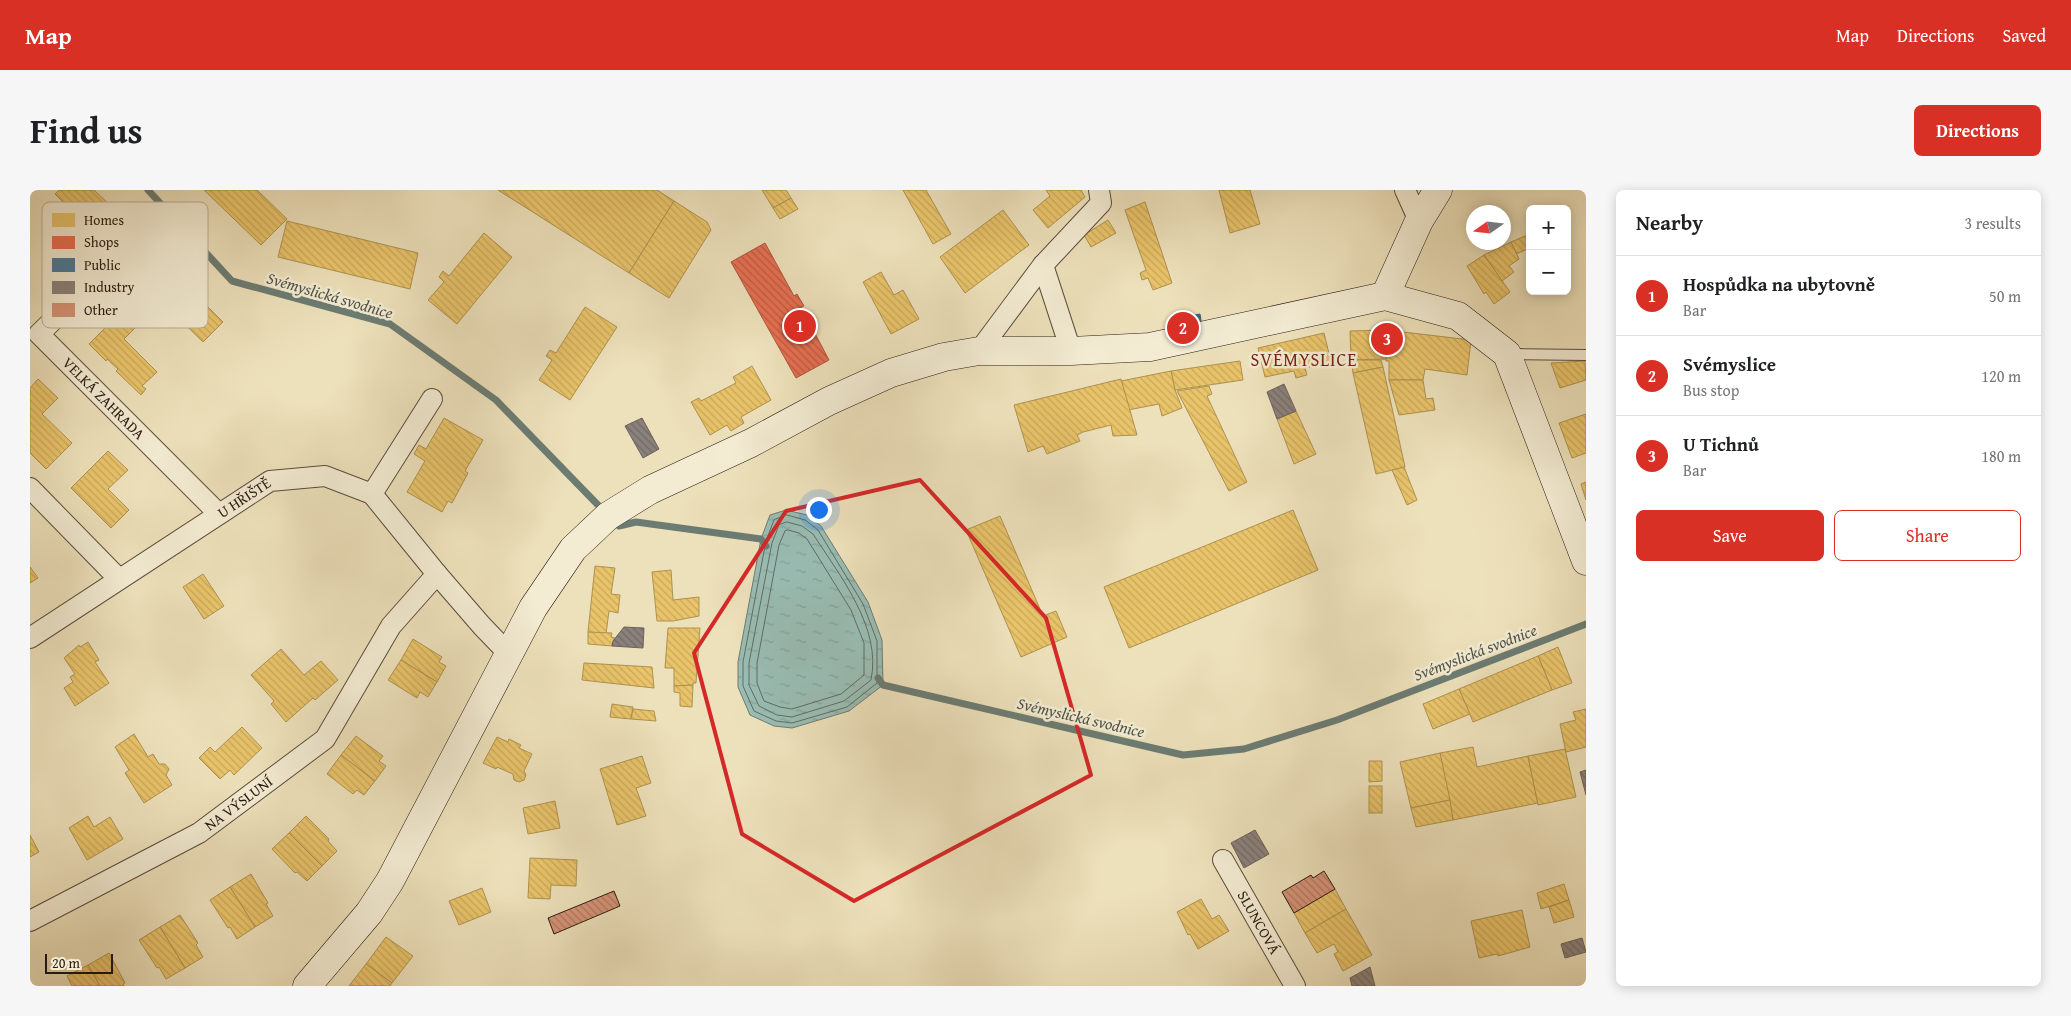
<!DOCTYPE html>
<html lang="en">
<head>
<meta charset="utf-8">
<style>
	:root { --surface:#fff; --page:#f6f6f6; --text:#202124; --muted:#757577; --line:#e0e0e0; --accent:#d93025 }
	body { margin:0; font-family:"Gentium Book Plus",serif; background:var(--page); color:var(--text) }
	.controls { position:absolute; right:15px; top:15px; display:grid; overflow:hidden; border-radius:8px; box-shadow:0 2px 12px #0003 }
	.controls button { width:45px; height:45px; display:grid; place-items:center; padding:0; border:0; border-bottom:1px solid var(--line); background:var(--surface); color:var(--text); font:25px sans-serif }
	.compass { position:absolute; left:1436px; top:15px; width:45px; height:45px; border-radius:50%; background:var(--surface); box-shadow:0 2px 12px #0003; rotate:256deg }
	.scale { position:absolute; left:15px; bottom:12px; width:68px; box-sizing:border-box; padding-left:5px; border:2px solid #291b11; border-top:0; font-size:14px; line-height:18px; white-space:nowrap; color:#291b11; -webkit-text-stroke:4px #f3ecd3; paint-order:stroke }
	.you { position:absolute; left:788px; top:319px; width:18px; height:18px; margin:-12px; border:4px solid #fff; border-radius:50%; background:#1a73e8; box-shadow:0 0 0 8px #1a73e833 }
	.badge { display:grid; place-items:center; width:32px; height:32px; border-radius:50%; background:var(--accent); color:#fff; font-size:16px; font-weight:700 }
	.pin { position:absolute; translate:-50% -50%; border:2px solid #fff; box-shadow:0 1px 5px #0006 }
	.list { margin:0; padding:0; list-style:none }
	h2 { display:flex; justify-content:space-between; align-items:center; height:65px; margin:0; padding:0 20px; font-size:21px }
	h2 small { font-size:16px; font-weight:400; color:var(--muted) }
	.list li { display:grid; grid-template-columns:32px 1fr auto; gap:15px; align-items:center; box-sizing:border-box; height:80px; padding:0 20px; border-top:1px solid var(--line) }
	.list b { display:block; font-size:19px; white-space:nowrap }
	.list p { margin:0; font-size:16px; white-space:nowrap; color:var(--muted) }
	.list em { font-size:16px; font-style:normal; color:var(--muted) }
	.actions { display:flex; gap:10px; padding:15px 20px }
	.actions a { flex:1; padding:11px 0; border:1px solid var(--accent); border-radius:8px; text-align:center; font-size:18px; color:var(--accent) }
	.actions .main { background:var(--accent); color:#fff }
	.map { position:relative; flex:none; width:1556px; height:796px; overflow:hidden; border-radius:8px }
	header { display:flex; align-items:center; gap:30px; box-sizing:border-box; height:70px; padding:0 25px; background:var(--accent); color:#fff }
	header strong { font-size:24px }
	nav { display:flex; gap:28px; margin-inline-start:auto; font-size:18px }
	.intro { display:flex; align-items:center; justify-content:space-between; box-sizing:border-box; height:120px; padding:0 30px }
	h1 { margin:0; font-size:35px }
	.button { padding:12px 22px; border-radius:8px; background:var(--accent); color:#fff; font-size:18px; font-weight:700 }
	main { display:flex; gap:30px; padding:0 30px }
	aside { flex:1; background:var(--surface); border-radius:8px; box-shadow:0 2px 12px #0003 }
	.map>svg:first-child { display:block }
	.water { fill:url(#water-ripples); stroke:#6c7c73 }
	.homes { fill:url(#homes-back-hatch); stroke:#af914f }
	.shops { fill:url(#shops-back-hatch); stroke:#ae563e }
	.public { fill:url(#public-back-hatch); stroke:#3d5e73 }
	.industry { fill:url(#industry-back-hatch); stroke:#6d625c }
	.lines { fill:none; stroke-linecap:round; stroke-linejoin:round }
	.shore { stroke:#616c62; stroke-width:1 }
	.stream { stroke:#6c7c73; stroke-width:7 }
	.building { fill:url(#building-back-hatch); stroke:#291b11 }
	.lane-casing { stroke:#5a4c3c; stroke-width:12 }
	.street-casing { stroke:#5a4c3c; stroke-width:22 }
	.secondary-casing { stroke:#291b11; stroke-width:29 }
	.lane { stroke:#f3ecd3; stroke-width:10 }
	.street { stroke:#f3ecd3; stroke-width:20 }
	.secondary { stroke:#f3ecd3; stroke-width:28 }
	.marked { fill:none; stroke:#d62828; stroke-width:4; stroke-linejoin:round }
	.labels { text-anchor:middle; stroke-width:5; stroke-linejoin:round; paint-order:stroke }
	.street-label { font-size:15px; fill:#291b11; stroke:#f3ecd3 }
	.water-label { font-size:16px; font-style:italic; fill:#50544a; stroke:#f3ecd3 }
	.quarter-label { font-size:18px; letter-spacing:1px; fill:#7a1f14; stroke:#f3ecd3 }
	.key { fill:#f3ecd3; stroke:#b6ad99; stroke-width:1 }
	.key-label { font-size:14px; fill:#291b11 }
</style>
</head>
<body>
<header>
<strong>Map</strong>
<nav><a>Map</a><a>Directions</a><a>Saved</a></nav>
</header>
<div class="intro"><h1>Find us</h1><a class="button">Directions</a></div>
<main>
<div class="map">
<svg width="1556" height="796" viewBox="0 0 1556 796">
	<defs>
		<pattern id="water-ripples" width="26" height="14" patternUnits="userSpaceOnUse" patternTransform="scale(1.25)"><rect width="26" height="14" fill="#99bdb4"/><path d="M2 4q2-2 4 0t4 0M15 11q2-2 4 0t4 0" fill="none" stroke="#84a29a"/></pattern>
		<pattern id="homes-back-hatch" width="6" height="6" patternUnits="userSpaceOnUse" patternTransform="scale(1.25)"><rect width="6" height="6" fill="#e9c46a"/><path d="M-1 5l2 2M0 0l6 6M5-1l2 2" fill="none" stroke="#c8a85b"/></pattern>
		<pattern id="shops-back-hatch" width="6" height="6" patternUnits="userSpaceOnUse" patternTransform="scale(1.25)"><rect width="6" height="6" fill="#e76f51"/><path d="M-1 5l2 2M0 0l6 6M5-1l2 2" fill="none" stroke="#bb5a42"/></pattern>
		<pattern id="public-back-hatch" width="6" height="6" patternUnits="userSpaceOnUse" patternTransform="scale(1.25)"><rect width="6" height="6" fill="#457b9d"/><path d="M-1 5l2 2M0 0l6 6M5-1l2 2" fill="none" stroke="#3a647f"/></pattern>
		<pattern id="industry-back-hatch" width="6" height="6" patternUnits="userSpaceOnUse" patternTransform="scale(1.25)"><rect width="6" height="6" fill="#8a817c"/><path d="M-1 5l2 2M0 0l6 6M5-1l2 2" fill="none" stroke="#716964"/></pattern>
		<pattern id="building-back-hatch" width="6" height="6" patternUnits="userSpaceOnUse" patternTransform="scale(1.25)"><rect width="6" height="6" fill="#d79377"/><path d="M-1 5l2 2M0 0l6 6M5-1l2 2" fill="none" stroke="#ae7760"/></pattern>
	</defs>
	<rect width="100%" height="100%" fill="#ede1bb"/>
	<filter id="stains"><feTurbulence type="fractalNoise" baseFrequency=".004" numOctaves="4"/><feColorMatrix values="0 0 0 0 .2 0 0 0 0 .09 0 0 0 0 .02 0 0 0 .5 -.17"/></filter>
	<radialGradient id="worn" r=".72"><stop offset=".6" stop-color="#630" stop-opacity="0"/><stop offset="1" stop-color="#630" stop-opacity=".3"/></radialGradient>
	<path class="water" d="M 756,320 L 777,325 L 791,336 L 838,412 L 852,450 L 853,495 L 819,521 L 762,538 L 744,536 L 720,525 L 708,497 L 708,472 L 731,349 L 740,325 Z"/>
	<g class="homes">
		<path d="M 29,0 L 64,0 L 84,19 L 66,37 L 56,27 L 52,31 L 25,4 Z"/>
		<path d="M 174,0 L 227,0 L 257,29 L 231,55 Z"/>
		<path d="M 468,0 L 627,0 L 644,11 L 599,83 Z"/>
		<path d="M 732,0 L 756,0 L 761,8 L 743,18 Z"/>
		<path d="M 873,0 L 896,0 L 921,44 L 903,54 Z"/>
		<path d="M 1016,0 L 1051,0 L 1055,7 L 1018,38 L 1003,20 L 1020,6 Z"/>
		<path d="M 1189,0 L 1220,0 L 1230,34 L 1200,43 Z"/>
		<path d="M 761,8 L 768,19 L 750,29 L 743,18 Z"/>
		<path d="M 644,11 L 677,32 L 681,40 L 639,108 L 599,83 Z"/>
		<path d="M 1115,12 L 1142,93 L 1123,100 L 1118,88 L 1112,90 L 1110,83 L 1116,80 L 1095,20 Z"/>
		<path d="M 973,20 L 999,55 L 935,103 L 910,67 Z"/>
		<path d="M 1078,30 L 1086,43 L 1061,57 L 1054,45 Z"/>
		<path d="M 257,31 L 388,63 L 380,99 L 248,67 Z"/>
		<path d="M 454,43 L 482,67 L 427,134 L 398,110 L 414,92 L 409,87 L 413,81 L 419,86 Z"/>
		<path d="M 1500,44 L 1500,58 L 1486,64 L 1481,52 Z"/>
		<path d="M 1481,52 L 1489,69 L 1479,76 L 1484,82 L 1472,91 L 1454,65 Z"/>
		<path d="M 1454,65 L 1480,102 L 1464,114 L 1456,102 L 1454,104 L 1437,76 Z"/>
		<path d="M 138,71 L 145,79 L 151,73 L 168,89 L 159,98 L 193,132 L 173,152 L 123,103 L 136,90 L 127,82 Z"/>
		<path d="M 851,82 L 864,105 L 873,100 L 889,129 L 861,144 L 833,92 Z"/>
		<path d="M 100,113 L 115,128 L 94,149 L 127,182 L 112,196 L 116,199 L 111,205 L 86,181 L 88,179 L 77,169 L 76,171 L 59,154 Z"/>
		<path d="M 555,117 L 587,137 L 540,210 L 509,190 L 522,170 L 516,166 L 520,160 L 526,163 Z"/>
		<path d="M 1356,140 L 1441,150 L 1437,185 L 1395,179 L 1393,190 L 1359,190 L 1359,171 L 1356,171 Z"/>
		<path d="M 1356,140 L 1356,169 L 1321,170 L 1320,141 Z"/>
		<path d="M 1294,143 L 1301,172 L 1275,178 L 1277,185 L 1266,188 L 1264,181 L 1235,187 L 1228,158 Z"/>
		<path d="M 1321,170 L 1351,170 L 1353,177 L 1323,183 Z"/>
		<path d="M 1210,171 L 1213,190 L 1145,200 L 1141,181 Z"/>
		<path d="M 1555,171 L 1556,190 L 1530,198 L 1521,173 Z"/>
		<path d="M 722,176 L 741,210 L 711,227 L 714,233 L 701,241 L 697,235 L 680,245 L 661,212 L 669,208 L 671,211 L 706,193 L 703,187 Z"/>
		<path d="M 1353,177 L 1375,277 L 1346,284 L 1323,183 Z"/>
		<path d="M 1141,181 L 1145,200 L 1152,218 L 1132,226 L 1129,214 L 1098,220 L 1091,191 Z"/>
		<path d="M 8,189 L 28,208 L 12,224 L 42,253 L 16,279 L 0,263 L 0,198 Z"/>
		<path d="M 1091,189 L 1107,245 L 1083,246 L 1081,235 L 1053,242 L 1047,245 L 1050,251 L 1017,264 L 1013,256 L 998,262 L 984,215 Z"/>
		<path d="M 1359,190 L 1393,190 L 1396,209 L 1403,208 L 1405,220 L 1369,225 Z"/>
		<path d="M 1179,196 L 1182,204 L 1177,206 L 1217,292 L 1199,301 L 1147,201 Z"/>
		<path d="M 1266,221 L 1286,264 L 1264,274 L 1247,229 Z"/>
		<path d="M 1556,224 L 1556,263 L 1542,268 L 1529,233 Z"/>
		<path d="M 414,228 L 453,250 L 435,281 L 438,283 L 422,313 L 418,311 L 412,322 L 377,302 L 395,271 L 384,264 L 389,255 L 396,259 Z"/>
		<path d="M 78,261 L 98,280 L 78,299 L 99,320 L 81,338 L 41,298 Z"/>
		<path d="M 1374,277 L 1387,310 L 1377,315 L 1362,280 Z"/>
		<path d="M 1556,292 L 1556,310 L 1551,294 Z"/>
		<path d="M 1263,320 L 1288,380 L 1099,458 L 1074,397 Z"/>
		<path d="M 970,326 L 1013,426 L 1026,421 L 1037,447 L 991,467 L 936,340 Z"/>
		<path d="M 565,376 L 585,378 L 581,404 L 590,405 L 588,423 L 579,421 L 576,444 L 558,442 Z"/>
		<path d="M 0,377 L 8,388 L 0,393 Z"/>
		<path d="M 641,380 L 643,410 L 669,407 L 669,426 L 643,431 L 627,431 L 622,382 Z"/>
		<path d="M 173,384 L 194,416 L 174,429 L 153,397 Z"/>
		<path d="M 638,438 L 670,438 L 666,493 L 663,493 L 663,495 L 644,496 L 644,478 L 635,478 Z"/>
		<path d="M 558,442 L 582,443 L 581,447 L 585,448 L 582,456 L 558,454 Z"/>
		<path d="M 383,449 L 412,467 L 409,472 L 416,476 L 407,492 L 371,470 Z"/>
		<path d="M 58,452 L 69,470 L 65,472 L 79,493 L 45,516 L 34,498 L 43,492 L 40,487 L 45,484 L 34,468 L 49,455 L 50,457 Z"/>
		<path d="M 1528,457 L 1542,493 L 1522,500 L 1508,466 Z"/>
		<path d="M 251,459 L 274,485 L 291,471 L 308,490 L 285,510 L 283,508 L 256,532 L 241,514 L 244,511 L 221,485 Z"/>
		<path d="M 1508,466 L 1522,500 L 1443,532 L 1429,499 Z"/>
		<path d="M 371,470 L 407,492 L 398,507 L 390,502 L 387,508 L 358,490 Z"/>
		<path d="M 554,473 L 622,477 L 624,498 L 552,490 Z"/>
		<path d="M 663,495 L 662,517 L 650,516 L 650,503 L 644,502 L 644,496 Z"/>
		<path d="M 1429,499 L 1440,524 L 1403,539 L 1393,514 Z"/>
		<path d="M 582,514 L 603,517 L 601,529 L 580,527 Z"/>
		<path d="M 603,519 L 624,521 L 626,531 L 601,529 Z"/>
		<path d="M 1556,519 L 1556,557 L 1536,562 L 1530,534 L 1546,530 L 1543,522 Z"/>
		<path d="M 212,537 L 232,558 L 204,585 L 200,580 L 190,589 L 169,568 L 180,557 L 185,562 Z"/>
		<path d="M 104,544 L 118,567 L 123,564 L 129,574 L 135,574 L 139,579 L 136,585 L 142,595 L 114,613 L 95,583 L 99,580 L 85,557 Z"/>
		<path d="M 326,546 L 353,566 L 349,571 L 356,576 L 345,591 L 311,565 Z"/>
		<path d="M 467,547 L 478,552 L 479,549 L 491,555 L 489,558 L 502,564 L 494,581 L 496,585 L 494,590 L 489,592 L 484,590 L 483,584 L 467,577 L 466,579 L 453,573 Z"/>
		<path d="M 1443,557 L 1447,577 L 1498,566 L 1508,613 L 1423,630 L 1410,563 Z"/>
		<path d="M 1535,559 L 1546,607 L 1508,615 L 1498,566 Z"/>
		<path d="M 1410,563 L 1420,610 L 1381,618 L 1370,572 Z"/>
		<path d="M 311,565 L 345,591 L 334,605 L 327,600 L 323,604 L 297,584 Z"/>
		<path d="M 612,566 L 621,593 L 606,598 L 616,626 L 587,635 L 570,579 Z"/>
		<path d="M 1339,571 L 1352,571 L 1352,591 L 1339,592 Z"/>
		<rect x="1339" y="596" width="13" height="27"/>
		<path d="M 1420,610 L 1423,630 L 1386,637 L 1381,618 Z"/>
		<path d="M 525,611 L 530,638 L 498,644 L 493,618 Z"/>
		<path d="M 58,626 L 64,637 L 80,627 L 93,649 L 57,670 L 39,638 Z"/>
		<path d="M 276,626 L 299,649 L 298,651 L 307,661 L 292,676 L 259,643 Z"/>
		<path d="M 259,643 L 292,676 L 277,691 L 267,682 L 265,683 L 242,659 Z"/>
		<path d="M 0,645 L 9,662 L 0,667 Z"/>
		<path d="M 500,668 L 547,670 L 546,696 L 521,695 L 520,709 L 498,708 Z"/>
		<path d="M 221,684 L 238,713 L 236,714 L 243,726 L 225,737 L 200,697 Z"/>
		<path d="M 1534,694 L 1539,710 L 1511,719 L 1507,703 Z"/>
		<path d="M 200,697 L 225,737 L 207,749 L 200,737 L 198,738 L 180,710 Z"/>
		<path d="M 452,698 L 461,722 L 429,735 L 419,711 Z"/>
		<path d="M 1305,699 L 1316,719 L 1275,743 L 1264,723 Z"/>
		<path d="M 1171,709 L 1182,729 L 1189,725 L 1199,741 L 1168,759 L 1160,744 L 1158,745 L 1147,722 Z"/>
		<path d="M 1539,710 L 1544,727 L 1524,733 L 1519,717 Z"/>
		<path d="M 1316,719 L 1342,765 L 1313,781 L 1304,764 L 1308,762 L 1304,754 L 1287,763 L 1275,743 Z"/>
		<path d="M 1492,720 L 1500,757 L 1468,766 L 1467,764 L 1449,768 L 1441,731 Z"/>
		<path d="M 150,725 L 168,753 L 166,755 L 173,767 L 155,778 L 130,737 Z"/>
		<path d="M 130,737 L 155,778 L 136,789 L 129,777 L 127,778 L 109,750 Z"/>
		<path d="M 356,747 L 383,766 L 362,793 L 336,774 Z"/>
		<path d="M 79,763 L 95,793 L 93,794 L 94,796 L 70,796 L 58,775 Z"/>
		<path d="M 336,774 L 362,793 L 360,796 L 319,796 Z"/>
		<path d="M 58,775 L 70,796 L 42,796 L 37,786 Z"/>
	</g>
	<path class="shops" d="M 735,53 L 764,106 L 767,104 L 774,116 L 771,117 L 799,170 L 766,188 L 701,72 Z"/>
	<path class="public" d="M 1170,124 L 1171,131 L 1157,134 L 1156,127 Z"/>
	<g class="industry">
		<path d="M 1254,194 L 1266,221 L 1247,229 L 1237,202 Z"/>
		<path d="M 612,228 L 629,259 L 613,268 L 595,236 Z"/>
		<path d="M 594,437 L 614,438 L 613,458 L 582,456 L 583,451 Z"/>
		<path d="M 1556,580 L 1556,605 L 1550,582 Z"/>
		<path d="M 1225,640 L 1239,664 L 1214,678 L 1201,653 Z"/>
		<path d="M 1552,748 L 1556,762 L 1535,768 L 1531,754 Z"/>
		<path d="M 1340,777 L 1345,796 L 1322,796 L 1320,788 Z"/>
	</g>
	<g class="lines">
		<g class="shore">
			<path d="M 757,325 L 775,330 L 788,340 L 833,414 L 847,451 L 847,493 L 817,517 L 762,533 L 746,531 L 724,521 L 713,496 L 713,472 L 736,351 L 744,330 Z"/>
			<path d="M 757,332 L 772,336 L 783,344 C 810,386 852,438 841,490 L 814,511 L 762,527 L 747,525 L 729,516 L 719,495 L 719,473 L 742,353 L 749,335 Z"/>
			<path d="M 758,340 L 769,343 L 777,349 L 821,420 L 834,453 L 834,485 L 811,504 L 762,519 L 750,517 L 734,511 L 727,493 L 727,473 L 749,355 L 755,341 Z"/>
		</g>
		<g class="stream">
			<path d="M 118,0 L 202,91 L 360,134 L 466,210 L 568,315"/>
			<path d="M 589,336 L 606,332 L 731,349 L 736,356"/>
			<path d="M 848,488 L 853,495 L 1153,565 L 1214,559 L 1307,530 L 1556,434"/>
		</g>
	</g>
	<g class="building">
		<path d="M 1294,681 L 1305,699 L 1264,723 L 1252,702 L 1281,685 L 1283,688 Z"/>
		<path d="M 584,701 L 590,716 L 524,744 L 518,728 Z"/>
	</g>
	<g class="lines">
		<defs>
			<path id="lane" d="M 1480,164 L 1556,165"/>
			<g id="street">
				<path d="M 1375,0 L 1389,31"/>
				<path d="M 1013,75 L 1041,161"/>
				<path id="s1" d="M 61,93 L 9,144 L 189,324"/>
				<path d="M 949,161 L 1013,75 L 1071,13 L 1069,0"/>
				<path d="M 0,298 L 89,389"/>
				<path d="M 342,304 L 402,209"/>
				<path id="s2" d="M 0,448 L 240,291 L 295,286 L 342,304 L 407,384 L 452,436 L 478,463"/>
				<path id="s3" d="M 1193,670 L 1265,796"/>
				<path id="s4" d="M 0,731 L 169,643 L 295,549 L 361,436 L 407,384"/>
			</g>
			<g id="secondary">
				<path d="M 1355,106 L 1389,31 L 1408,0"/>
				<path d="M 277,796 L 339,723 L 360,691 L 503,418 L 543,359 L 578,326 L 620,300 L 721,253 L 799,211 L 861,183 L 914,167 L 949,161 L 1041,161 L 1120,157 L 1355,106 L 1428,126 L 1477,164 L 1556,371"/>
			</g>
		</defs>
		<use href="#lane" class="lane-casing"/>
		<use href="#street" class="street-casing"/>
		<use href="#secondary" class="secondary-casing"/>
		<use href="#lane" class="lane"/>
		<use href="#street" class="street"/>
		<use href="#secondary" class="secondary"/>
	</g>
	<path class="marked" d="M 890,290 L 1016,428 L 1061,585 L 824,711 L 712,644 L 664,463 L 756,321 Z"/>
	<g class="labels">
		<g class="street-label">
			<text dy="5" stroke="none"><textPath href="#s1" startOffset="164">VELKÁ ZAHRADA</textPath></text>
			<text dy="5" stroke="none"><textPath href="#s2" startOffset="256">U HŘIŠTĚ</textPath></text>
			<text dy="5" stroke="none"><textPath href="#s4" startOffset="240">NA VÝSLUNÍ</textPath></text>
			<text dy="5" stroke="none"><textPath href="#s3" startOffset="72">SLUNCOVÁ</textPath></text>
		</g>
		<g class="water-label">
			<text transform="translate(300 105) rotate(16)" y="6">Svémyslická svodnice</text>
			<text transform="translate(1445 462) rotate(-21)" y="6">Svémyslická svodnice</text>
			<text transform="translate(1051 527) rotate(13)" y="6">Svémyslická svodnice</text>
		</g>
		<g class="quarter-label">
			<text x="1274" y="176">SVÉMYSLICE</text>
		</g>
	</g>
	<rect x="12" y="12" width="166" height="126" rx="8" class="key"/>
	<rect x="22" y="23" width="23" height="14" fill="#e9c46a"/>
	<rect x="22" y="46" width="23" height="13" fill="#e76f51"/>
	<rect x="22" y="68" width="23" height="14" fill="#457b9d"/>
	<rect x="22" y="91" width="23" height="13" fill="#8a817c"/>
	<rect x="22" y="113" width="23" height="14" fill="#d79377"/>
	<g class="key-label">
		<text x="54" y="35">Homes</text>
		<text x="54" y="57">Shops</text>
		<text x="54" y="80">Public</text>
		<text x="54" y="102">Industry</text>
		<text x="54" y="125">Other</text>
	</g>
	<rect width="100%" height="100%" filter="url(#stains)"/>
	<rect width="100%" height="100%" fill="url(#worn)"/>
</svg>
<div class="controls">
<button>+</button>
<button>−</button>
</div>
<svg class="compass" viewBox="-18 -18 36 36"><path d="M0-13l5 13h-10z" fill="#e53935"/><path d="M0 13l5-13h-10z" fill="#757577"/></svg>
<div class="scale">20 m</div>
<div class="you"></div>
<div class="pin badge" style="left:770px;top:136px">1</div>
<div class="pin badge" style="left:1153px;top:138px">2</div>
<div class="pin badge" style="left:1357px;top:149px">3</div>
</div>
<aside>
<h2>Nearby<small>3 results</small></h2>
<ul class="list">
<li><span class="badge">1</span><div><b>Hospůdka na ubytovně</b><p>Bar</p></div><em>50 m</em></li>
<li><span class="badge">2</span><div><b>Svémyslice</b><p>Bus stop</p></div><em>120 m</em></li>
<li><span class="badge">3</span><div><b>U Tichnů</b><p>Bar</p></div><em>180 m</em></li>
</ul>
<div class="actions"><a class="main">Save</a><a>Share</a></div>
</aside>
</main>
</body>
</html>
